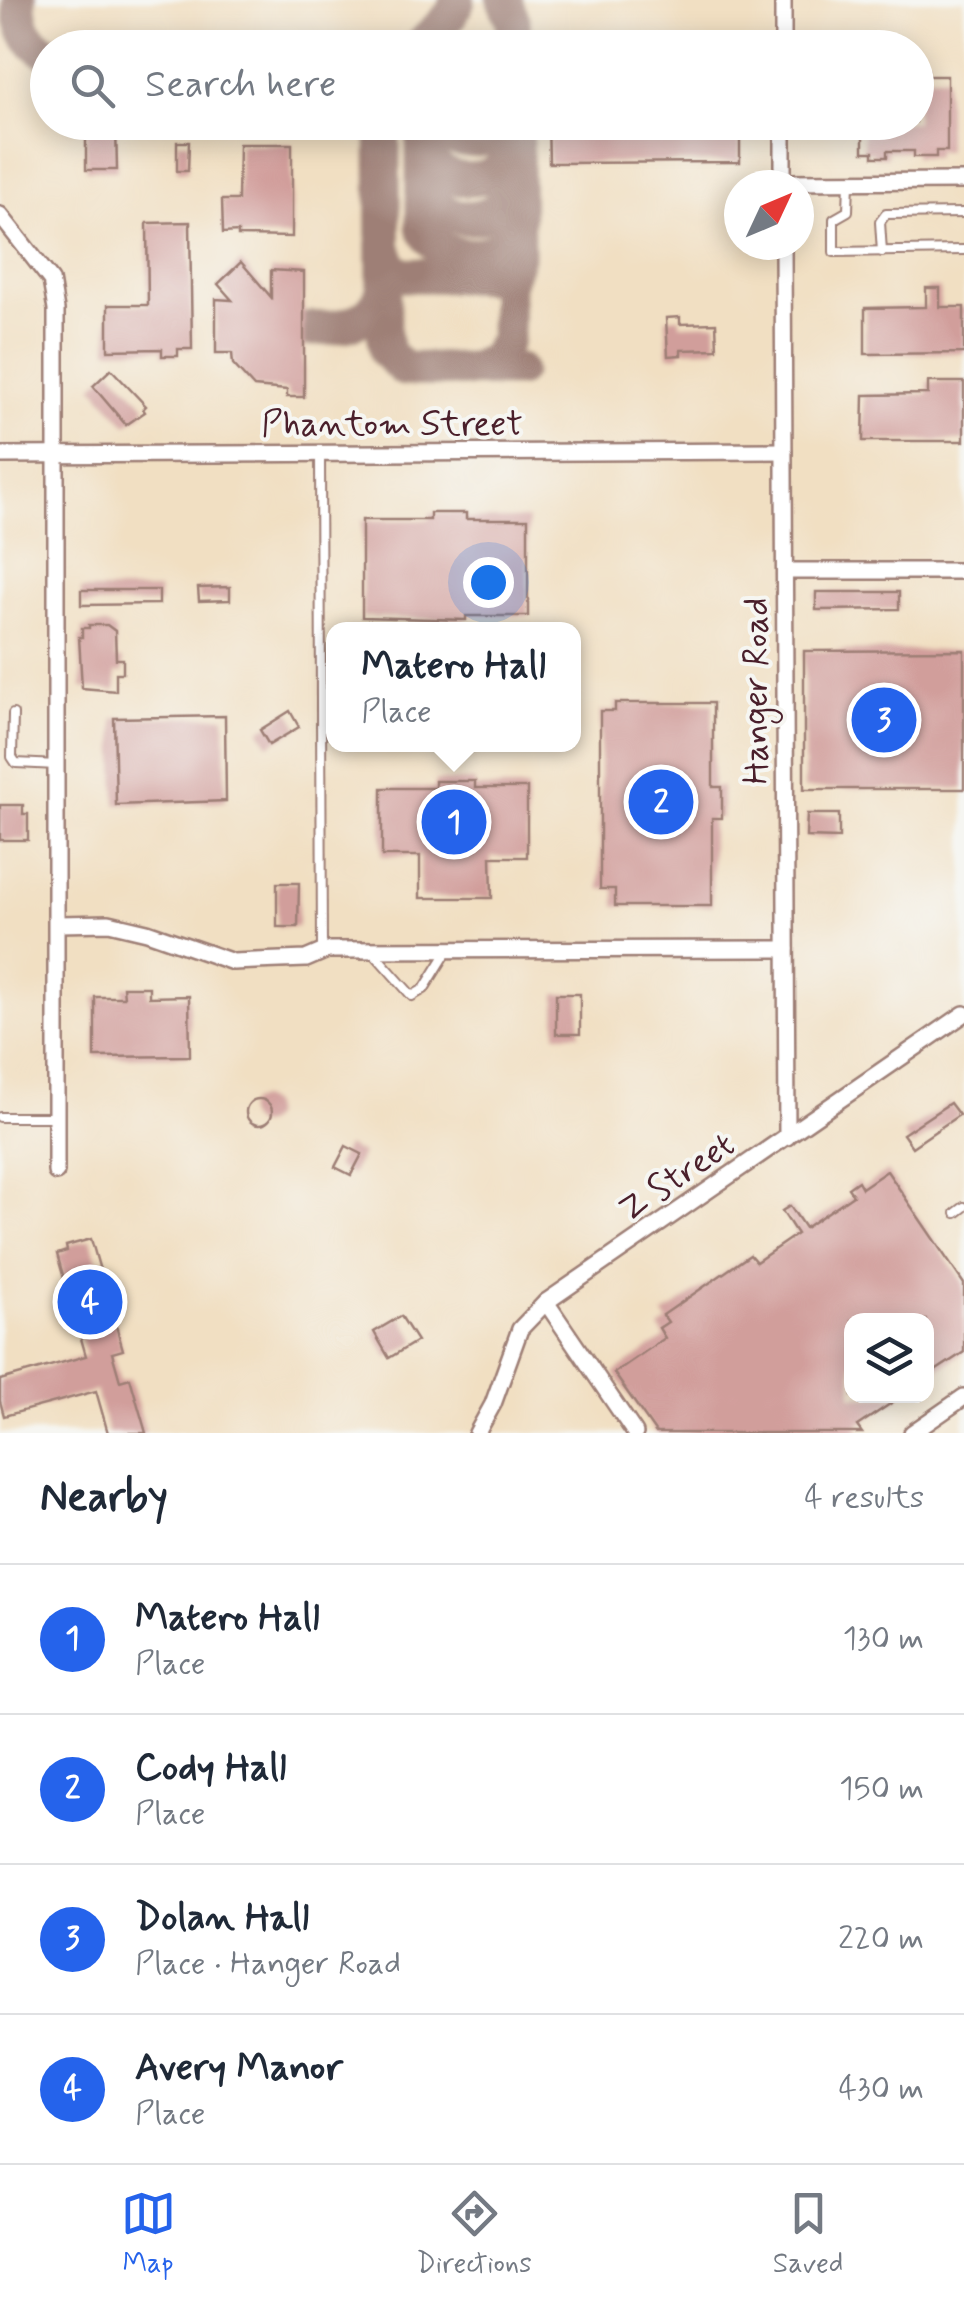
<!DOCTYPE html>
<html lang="en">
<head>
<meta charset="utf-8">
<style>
	:root { --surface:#fff; --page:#f6f6f7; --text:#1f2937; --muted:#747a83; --line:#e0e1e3; --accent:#2563eb }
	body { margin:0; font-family:Mynerve,sans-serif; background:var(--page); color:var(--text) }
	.controls { position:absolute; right:30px; bottom:30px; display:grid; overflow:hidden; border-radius:20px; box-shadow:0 5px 25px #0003 }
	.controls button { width:90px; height:90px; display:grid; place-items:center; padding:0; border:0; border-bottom:2px solid var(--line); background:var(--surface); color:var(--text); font:50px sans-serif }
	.compass { position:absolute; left:724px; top:170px; width:90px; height:90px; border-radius:50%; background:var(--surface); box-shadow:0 5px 25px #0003; rotate:46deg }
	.you { position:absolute; left:488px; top:582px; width:35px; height:35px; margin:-25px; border:8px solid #fff; border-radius:50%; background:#1a73e8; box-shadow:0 0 0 15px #1a73e833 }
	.badge { display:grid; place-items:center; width:65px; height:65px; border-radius:50%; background:var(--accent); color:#fff; font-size:32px; font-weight:700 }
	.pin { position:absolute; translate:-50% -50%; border:5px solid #fff; box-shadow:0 2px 10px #0006 }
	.popup { position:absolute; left:326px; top:622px; width:255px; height:130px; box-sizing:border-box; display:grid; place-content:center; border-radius:20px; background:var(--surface); filter:drop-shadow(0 2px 8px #0005); font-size:32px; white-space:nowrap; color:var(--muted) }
	.popup b { font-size:38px; color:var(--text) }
	.popup::after { content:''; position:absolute; left:50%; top:100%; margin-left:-20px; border:20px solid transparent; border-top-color:var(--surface) }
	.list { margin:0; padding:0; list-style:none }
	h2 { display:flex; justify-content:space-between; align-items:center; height:130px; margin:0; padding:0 40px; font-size:42px }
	h2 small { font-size:32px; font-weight:400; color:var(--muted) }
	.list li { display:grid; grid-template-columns:65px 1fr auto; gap:30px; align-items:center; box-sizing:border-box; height:150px; padding:0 40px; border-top:2px solid var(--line) }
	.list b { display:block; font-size:38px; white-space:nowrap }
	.list p { margin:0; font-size:32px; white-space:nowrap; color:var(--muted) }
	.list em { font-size:32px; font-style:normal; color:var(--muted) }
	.icon { flex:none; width:55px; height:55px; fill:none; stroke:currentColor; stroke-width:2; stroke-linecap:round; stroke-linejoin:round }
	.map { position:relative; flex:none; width:964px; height:1433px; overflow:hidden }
	.search { position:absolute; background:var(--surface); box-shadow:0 5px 25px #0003; left:30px; right:30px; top:30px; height:110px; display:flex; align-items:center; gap:25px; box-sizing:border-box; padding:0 35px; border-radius:55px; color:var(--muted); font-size:38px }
	.sheet { height:730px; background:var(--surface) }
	nav { display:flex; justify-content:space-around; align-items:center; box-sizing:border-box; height:140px; border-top:2px solid var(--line); background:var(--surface); font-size:28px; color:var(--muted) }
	nav a { display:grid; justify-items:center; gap:5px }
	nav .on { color:var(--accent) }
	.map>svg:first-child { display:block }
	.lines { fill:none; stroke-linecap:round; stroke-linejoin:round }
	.taxiway { stroke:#9e7f76; stroke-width:35 }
	.building { fill:#d19e9b }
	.lane-casing { stroke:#9e7f76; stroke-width:12 }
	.street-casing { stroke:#9e7f76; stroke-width:20 }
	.lane { stroke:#fff; stroke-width:8 }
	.street { stroke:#fff; stroke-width:15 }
	.labels { text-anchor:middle; stroke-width:8; stroke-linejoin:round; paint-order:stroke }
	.street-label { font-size:35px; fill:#4a1f2b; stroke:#f6f6f2 }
</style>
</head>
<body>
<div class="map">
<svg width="964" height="1433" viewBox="0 0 964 1433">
	<rect width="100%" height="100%" fill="#f6f6f2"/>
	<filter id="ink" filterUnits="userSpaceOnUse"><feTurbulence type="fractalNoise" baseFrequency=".01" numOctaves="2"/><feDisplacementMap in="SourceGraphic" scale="20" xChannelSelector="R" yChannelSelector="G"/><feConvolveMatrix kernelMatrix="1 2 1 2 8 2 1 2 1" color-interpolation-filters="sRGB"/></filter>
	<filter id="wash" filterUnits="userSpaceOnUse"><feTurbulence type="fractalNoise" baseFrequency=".0048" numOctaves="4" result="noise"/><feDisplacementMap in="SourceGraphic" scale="40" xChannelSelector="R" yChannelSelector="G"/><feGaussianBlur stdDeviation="2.25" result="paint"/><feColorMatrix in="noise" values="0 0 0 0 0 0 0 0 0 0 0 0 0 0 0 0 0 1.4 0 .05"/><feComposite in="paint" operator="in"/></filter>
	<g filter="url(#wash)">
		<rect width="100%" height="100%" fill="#f1dfc2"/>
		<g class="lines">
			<g class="taxiway">
				<path d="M 19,0 C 19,24 25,40 48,52"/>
				<path d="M 504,0 L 513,20 L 515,48"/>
				<path d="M 419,48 L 451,15 L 458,0"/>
				<path d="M 383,122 L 384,333 L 387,353 L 404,369 L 518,370"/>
				<path d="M 423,122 L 423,227 C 438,265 504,264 516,225"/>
				<path d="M 429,122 C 447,146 492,147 510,122"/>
				<path d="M 423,142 C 431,191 499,191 516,148"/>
				<path d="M 423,189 C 445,228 495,228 516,187"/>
				<path d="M 384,248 L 391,267 L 402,275 L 491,276"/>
				<path d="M 304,329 C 338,329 374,326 384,287"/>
				<path d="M 471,370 L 494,360 L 506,340 L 507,285 L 517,256 L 516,122"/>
			</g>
		</g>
		<g id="blocks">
			<g class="building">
				<path d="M 916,70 L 928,70 L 928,76 L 947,76 L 947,151 L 936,151 L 936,157 L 914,157 L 914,151 L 887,151 L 887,157 L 873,157 L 873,152 L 863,152 L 863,122 L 916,122 Z"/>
				<path d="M 548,122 L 740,122 L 740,162 L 549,163 Z"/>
				<path d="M 86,126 L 116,126 L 117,170 L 86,170 Z"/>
				<path d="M 177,142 L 189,142 L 188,171 L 177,171 Z"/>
				<path d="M 239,144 L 292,144 L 292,237 L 238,236 L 238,232 L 223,233 L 222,200 L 238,200 Z"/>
				<path d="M 190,222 L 192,349 L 178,349 L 178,356 L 162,356 L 162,349 L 108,350 L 108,305 L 148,305 L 147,223 Z"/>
				<path d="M 241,262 L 271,297 L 271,270 L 304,272 L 304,397 L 287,397 L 287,390 L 254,387 L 233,364 L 232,353 L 216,353 L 216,299 L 232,300 L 218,284 Z"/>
				<path d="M 926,288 L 940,288 L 940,307 L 964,307 L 964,353 L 865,354 L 865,308 L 926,307 Z"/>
				<path d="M 680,317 L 680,324 L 716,323 L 717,349 L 681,350 L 681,355 L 668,356 L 666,318 Z"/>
				<path d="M 111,369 L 146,406 L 143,409 L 145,412 L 126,425 L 93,386 Z"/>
				<path d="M 928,382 L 964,382 L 964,441 L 863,441 L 864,395 L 928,394 Z"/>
				<path d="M 430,513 L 466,513 L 466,519 L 528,519 L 528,616 L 466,616 L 466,620 L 362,617 L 362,520 L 430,520 Z"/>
				<path d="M 230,587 L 230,600 L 199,601 L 198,588 Z"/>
				<path d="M 81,590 L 159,590 L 159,604 L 81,605 Z"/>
				<path d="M 816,592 L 899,592 L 899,609 L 816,610 Z"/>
				<path d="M 89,625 L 107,625 L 115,631 L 116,659 L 123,659 L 123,673 L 116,673 L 116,691 L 82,688 L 79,637 L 82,637 L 82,628 L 89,628 Z"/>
				<path d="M 964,650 L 964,789 L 804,789 L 804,651 Z"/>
				<path d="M 615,703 L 713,703 L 713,787 L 722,787 L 722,818 L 712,818 L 712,906 L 615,906 L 615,889 L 600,889 L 600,711 L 615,711 Z"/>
				<path d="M 290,711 L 299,727 L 269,745 L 260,730 Z"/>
				<path d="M 225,716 L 226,801 L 116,805 L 114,718 Z"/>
				<path d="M 435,781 L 475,781 L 475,788 L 527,788 L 527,857 L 491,857 L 492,898 L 420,898 L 420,856 L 382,856 L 382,788 L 435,788 Z"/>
				<path d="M 0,805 L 23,805 L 23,814 L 28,814 L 28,840 L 0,840 Z"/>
				<path d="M 807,814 L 839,814 L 839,838 L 806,837 Z"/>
				<path d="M 277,883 L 299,883 L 298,927 L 277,927 Z"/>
				<path d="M 123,987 L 149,987 L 149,997 L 189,996 L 190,1056 L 95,1057 L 95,997 L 124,997 Z"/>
				<rect x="556" y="994" width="24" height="40"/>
				<circle cx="259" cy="1112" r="13"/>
				<path d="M 950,1103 L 959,1115 L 912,1147 L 903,1134 Z"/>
				<path d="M 346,1146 L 362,1154 L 351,1175 L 335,1167 Z"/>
				<path d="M 887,1171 L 964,1284 L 964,1352 L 926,1377 L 926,1320 L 852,1320 L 852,1396 L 902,1396 L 857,1426 L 862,1433 L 656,1433 L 614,1373 L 665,1338 L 659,1328 L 668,1322 L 663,1315 L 750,1255 L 756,1262 L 797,1234 L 782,1211 L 790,1206 L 805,1228 L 853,1195 L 848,1188 L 858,1181 L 862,1188 Z"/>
				<path d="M 91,1239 L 123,1350 L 112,1353 L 120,1381 L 130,1378 L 146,1433 L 108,1433 L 96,1391 L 4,1416 L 0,1401 L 0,1380 L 86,1356 L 57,1254 L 67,1251 L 66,1246 Z"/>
				<path d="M 401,1316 L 417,1341 L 389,1358 L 374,1332 Z"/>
			</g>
		</g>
	</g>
	<g filter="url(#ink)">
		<use href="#blocks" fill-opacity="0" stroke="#9e7f76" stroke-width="2.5"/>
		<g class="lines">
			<defs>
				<g id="lane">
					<path d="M 849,182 L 848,211 L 834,219 L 834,252 L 964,250"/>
					<path d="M 882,252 L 880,222 L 886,214 L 964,213"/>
					<path d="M 320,453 L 322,952"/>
					<path d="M 13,714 L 12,757 L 16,763 L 57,765"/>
					<path d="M 371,950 L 412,996 L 424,989 L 447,952"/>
					<path d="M 0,1117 L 55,1117"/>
					<path d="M 956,1213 L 964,1207"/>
				</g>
				<g id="street">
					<path d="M 783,48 L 783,0"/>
					<path d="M 783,182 L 964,181"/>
					<path d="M 783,185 L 783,122"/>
					<path d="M 0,215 L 51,280 L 56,310 L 56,1172"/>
					<path d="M 783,245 L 787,1137"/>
					<path d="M 0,455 L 784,451"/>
					<path d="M 785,571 L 964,571"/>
					<path d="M 58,924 L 109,923 L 147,932 L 233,962 L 306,959 L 327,950 L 786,949"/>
					<path d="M 546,1302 L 635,1433"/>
					<path d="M 477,1433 L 493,1404 L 520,1329 L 546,1302 L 964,1014"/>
					<path d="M 912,1433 L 964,1397"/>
				</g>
			</defs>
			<use href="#lane" class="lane-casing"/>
			<use href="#street" class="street-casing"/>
			<use href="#lane" class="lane"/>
			<use href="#street" class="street"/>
		</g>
	</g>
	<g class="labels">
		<g class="street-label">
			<text x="392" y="435">Phantom Street</text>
			<text transform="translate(755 691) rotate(-90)" y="12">Hanger Road</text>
			<text transform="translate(676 1176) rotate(-34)" y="12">Z Street</text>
		</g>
	</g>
</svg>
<div class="controls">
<button><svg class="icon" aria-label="layers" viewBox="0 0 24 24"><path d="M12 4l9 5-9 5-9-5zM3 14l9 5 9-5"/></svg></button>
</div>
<svg class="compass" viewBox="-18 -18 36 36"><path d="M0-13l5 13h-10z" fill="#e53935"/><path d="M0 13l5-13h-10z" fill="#747a83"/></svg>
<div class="you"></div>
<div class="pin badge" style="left:454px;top:822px">1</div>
<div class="popup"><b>Matero Hall</b>Place</div>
<div class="pin badge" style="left:661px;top:802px">2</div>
<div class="pin badge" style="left:884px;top:720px">3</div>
<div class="pin badge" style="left:90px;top:1302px">4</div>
<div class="search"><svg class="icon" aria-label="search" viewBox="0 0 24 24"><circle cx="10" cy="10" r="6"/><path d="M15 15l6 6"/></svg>Search here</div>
</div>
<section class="sheet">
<h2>Nearby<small>4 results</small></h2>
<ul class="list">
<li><span class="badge">1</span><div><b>Matero Hall</b><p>Place</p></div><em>130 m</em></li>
<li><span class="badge">2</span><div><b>Cody Hall</b><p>Place</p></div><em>150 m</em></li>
<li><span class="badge">3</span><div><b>Dolan Hall</b><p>Place · Hanger Road</p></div><em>220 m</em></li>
<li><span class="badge">4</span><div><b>Avery Manor</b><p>Place</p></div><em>430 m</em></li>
</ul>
</section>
<nav>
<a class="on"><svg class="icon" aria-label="map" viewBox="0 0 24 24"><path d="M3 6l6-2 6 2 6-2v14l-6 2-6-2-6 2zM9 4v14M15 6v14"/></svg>Map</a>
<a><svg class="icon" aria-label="directions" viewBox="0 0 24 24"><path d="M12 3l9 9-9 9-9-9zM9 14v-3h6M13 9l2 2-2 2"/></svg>Directions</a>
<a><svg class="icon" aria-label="saved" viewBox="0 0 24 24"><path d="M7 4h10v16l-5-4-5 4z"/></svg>Saved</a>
</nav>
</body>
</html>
